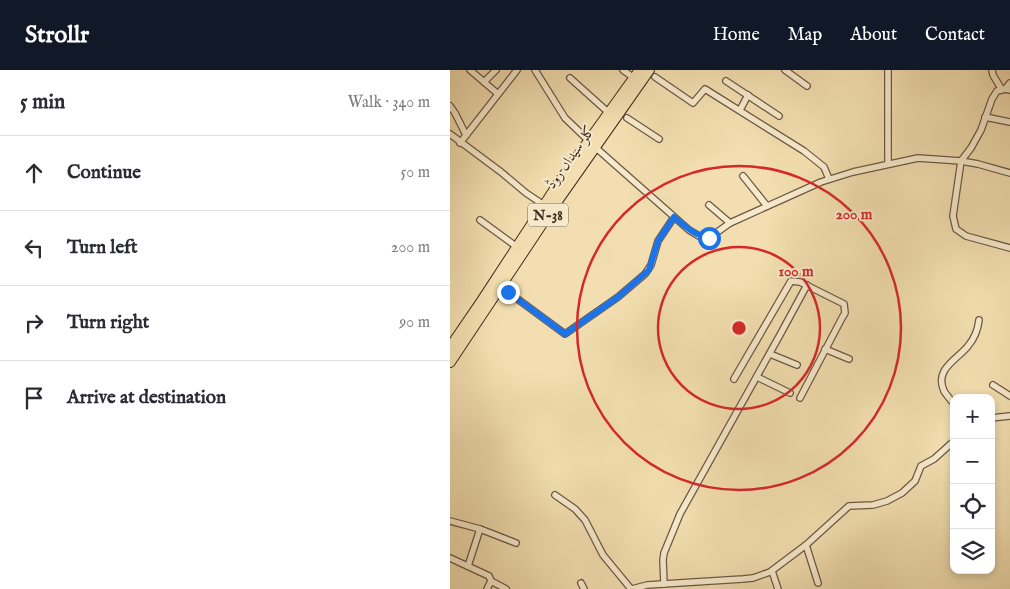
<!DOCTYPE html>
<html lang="en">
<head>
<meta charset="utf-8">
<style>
	:root { --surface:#fff; --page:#f7f7f7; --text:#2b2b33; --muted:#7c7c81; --line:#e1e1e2; --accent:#111827 }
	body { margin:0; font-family:"IM FELL English",Amiri,serif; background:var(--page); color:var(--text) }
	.controls { position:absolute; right:15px; bottom:15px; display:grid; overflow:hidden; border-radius:10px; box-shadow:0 2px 8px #0003 }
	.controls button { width:45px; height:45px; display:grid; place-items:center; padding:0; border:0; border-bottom:1px solid var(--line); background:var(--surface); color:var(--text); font:25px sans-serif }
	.stop { position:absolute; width:15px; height:15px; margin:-11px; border:4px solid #1a73e8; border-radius:50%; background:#fff }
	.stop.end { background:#1a73e8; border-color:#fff; box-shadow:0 1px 5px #0008 }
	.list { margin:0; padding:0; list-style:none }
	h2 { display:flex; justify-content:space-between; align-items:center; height:65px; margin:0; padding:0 20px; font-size:21px }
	h2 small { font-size:16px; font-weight:400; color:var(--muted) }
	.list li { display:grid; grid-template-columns:32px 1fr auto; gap:15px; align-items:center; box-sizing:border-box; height:75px; padding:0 20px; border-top:1px solid var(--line) }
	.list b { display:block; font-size:19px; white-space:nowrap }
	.list em { font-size:16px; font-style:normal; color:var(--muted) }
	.icon { flex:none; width:28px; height:28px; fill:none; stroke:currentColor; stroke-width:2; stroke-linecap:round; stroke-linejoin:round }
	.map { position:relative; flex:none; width:560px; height:519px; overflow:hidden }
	header { display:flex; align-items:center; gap:30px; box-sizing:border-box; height:70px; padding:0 25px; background:var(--accent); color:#fff }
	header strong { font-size:24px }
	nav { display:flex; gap:28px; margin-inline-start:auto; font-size:18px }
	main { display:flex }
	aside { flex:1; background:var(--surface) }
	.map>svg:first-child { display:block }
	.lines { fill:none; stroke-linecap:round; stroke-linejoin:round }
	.minor-casing { stroke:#6d5843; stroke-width:8 }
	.trunk-casing { stroke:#412b1f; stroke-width:12 }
	.minor { stroke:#f7eacc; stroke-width:5.5 }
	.trunk { stroke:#f2deb0; stroke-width:10 }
	.route { stroke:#1a73e8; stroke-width:6 }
	.ring { fill:none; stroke:#d62828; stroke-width:2.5 }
	.labels { text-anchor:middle; stroke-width:4; stroke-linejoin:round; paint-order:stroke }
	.shield { fill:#f7eacc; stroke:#786453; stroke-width:1 }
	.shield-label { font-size:14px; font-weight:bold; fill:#412b1f }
	.street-label { font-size:15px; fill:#412b1f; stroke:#f7eacc }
	.centre { fill:#d62828; stroke:#f7eacc; stroke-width:2.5 }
	.ring-label { font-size:15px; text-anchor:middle; font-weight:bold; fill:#d62828; stroke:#f7eacc; stroke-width:4; stroke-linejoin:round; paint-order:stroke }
</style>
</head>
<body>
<header>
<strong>Strollr</strong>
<nav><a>Home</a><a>Map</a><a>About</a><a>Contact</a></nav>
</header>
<main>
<aside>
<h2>5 min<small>Walk · 340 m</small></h2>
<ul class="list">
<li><svg class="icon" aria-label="ahead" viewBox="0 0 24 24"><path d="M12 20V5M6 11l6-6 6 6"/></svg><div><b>Continue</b></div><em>50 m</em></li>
<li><svg class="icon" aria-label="left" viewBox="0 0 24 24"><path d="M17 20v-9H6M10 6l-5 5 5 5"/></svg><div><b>Turn left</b></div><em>200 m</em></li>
<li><svg class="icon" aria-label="right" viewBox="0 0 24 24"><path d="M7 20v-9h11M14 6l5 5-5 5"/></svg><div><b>Turn right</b></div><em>90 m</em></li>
<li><svg class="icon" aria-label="arrive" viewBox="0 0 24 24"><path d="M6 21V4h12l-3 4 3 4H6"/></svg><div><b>Arrive at destination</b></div></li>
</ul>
</aside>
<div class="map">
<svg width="560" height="519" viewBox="0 0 560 519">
	<rect width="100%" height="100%" fill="#f2deb0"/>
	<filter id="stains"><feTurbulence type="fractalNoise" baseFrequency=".004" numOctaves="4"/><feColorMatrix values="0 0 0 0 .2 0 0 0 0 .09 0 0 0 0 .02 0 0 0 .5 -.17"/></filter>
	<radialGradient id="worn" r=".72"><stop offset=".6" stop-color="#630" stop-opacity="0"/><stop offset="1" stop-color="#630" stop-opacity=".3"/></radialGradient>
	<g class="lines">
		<defs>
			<g id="minor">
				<path d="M 20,0 L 48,24"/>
				<path d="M 85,0 L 115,48 L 139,71"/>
				<path d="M 173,0 L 184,8"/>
				<path d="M 335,0 L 357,16"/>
				<path d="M 542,0 L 543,5 L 552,20"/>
				<path d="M 205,7 L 243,33 L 255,19 L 354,81 L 374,97 L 379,109"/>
				<path d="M 120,8 L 159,43"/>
				<path d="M 276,11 L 329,46"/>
				<path d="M 34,12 L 46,0"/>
				<path d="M 555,19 L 560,13"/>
				<path d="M 560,20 L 555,19 L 547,21 L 542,29 L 531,60 L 521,78 L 511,91 L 528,94 L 560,103"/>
				<path d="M 0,36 L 5,43 L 16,65"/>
				<path d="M 290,40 L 298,25"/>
				<path d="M 535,47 L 560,52"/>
				<path d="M 177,48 L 209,69"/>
				<path d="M 0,64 L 51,102 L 76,123 L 94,135"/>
				<path d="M 10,73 L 67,0"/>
				<path d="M 145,77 L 239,160 L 249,166 L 259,168 L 280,153 L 371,112 L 403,102 L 468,88 L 511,91 L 503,146 L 506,159 L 516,166 L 560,178"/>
				<path d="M 438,94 L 438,0"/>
				<path d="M 293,106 L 317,136"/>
				<path d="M 259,135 L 280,153"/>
				<path d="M 30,150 L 67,177"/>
				<path d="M 58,222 L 115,264 L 168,227 L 195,204 L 201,195 L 208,171 L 224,147"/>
				<path d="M 375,279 L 399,289"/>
				<path d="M 320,284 L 347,295"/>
				<path d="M 307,307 L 340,323"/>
				<path d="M 284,309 L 341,211 L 350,212 L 394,234 L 395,243 L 392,248 L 350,328"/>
				<path d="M 543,315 L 560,326"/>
				<path d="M 504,334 C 501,330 497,326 494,321 C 484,299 507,290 518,276 C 524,269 528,259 529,250"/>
				<path d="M 541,348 L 560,346"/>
				<path d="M 105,425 L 125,439 L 135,450 L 153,485 L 181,519"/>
				<path d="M 0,451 L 30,459 L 66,473"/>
				<path d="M 356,475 L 368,513"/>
				<path d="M 0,488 L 39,506 L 41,511 L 37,519"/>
				<path d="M 18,496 L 30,459"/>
				<path d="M 322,501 L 328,519"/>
				<path d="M 41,511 L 56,519"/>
				<path d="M 131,513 L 134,519"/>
				<path d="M 214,514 L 213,490 L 214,483 L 230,444 L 331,263 L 357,215"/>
				<path d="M 182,519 L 197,515 L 293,509 L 303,508 L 320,502 L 356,475 L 399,436 L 423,435 L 437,431 L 452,423 L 465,411 L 471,396 L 484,389 L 504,371"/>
			</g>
			<g id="trunk">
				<path d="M 0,278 L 32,231 L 111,110 L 190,0"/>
				<path d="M 0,292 L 105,134 L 199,0"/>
			</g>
		</defs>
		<use href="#minor" class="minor-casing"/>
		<use href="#trunk" class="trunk-casing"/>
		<use href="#minor" class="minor"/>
		<use href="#trunk" class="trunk"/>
	</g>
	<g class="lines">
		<path class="route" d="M 58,222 L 115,264 L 168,227 L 199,200 L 208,171 L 224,147 C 236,157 244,165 259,168"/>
	</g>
	<g class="ring">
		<circle cx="289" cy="258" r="81"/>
		<circle cx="289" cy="258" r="162"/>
	</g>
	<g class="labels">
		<rect class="shield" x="78" y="133.5" width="40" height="23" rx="4"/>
		<g class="shield-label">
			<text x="98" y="150">N-38</text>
		</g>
		<g class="street-label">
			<text transform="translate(120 87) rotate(-55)" y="5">کلر سیداں روڈ</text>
		</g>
	</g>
	<circle cx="289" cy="258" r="8" class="centre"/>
	<g class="ring-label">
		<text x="404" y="149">200 m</text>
		<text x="346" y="206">100 m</text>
	</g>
	<rect width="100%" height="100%" filter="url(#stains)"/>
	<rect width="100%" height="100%" fill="url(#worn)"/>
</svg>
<div class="controls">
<button>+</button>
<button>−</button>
<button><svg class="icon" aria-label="locate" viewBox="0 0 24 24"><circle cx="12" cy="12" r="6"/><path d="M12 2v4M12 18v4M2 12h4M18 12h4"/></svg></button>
<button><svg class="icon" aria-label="layers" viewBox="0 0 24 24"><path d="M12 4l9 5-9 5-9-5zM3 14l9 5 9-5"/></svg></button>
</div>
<div class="stop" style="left:259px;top:168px"></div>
<div class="stop end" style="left:58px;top:222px"></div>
</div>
</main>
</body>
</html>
